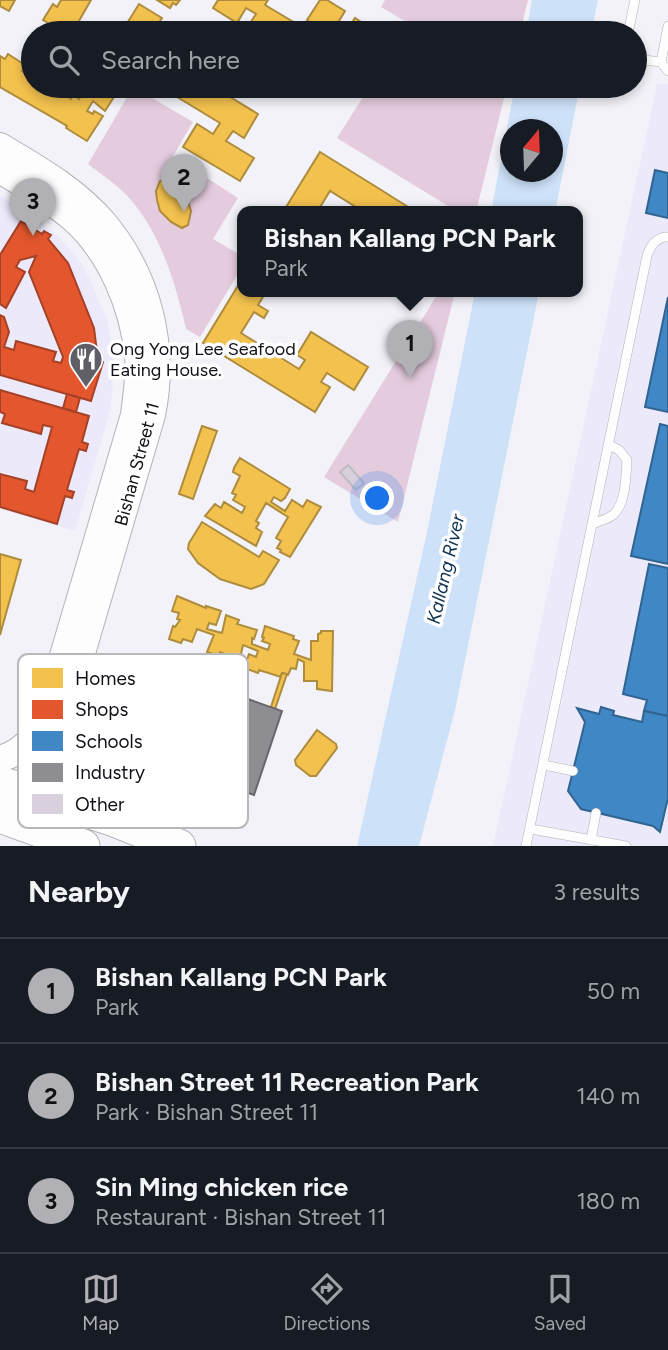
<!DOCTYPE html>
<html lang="en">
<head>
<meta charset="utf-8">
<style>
	:root { --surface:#171b24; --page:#242831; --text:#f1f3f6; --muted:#9ea1a6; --line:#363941; --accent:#b0b0b5 }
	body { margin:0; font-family:Figtree,sans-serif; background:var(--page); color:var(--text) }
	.compass { position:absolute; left:500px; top:119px; width:63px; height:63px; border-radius:50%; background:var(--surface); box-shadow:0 4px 10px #0003; rotate:19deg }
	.you { position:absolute; left:378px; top:499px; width:24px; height:24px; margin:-18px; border:5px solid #fff; border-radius:50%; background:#1a73e8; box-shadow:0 0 0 10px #1a73e833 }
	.badge { display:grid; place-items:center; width:46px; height:46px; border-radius:50%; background:var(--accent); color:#111; font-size:23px; font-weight:700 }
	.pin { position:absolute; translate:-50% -58px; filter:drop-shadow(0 2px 4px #0008) }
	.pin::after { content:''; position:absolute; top:37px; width:24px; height:21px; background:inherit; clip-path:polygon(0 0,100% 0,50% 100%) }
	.popup { position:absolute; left:237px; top:206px; width:346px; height:91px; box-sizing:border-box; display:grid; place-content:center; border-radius:14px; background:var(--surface); filter:drop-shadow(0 2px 5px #0005); font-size:23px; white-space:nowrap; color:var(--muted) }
	.popup b { font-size:26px; color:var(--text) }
	.popup::after { content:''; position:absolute; left:50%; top:100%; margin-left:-14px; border:14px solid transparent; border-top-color:var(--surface) }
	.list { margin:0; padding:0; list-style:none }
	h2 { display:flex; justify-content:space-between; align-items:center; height:91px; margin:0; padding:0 28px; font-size:30px }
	h2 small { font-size:23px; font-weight:400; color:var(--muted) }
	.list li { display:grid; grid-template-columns:46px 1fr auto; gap:21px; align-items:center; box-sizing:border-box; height:105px; padding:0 28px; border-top:2px solid var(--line) }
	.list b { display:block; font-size:26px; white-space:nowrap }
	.list p { margin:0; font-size:23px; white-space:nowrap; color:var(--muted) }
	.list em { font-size:23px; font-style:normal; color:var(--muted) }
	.icon { flex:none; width:38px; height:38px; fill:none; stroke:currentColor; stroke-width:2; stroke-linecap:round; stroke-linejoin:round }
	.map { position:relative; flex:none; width:668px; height:846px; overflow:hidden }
	.search { position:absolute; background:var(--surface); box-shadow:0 4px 10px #0003; left:21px; right:21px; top:21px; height:77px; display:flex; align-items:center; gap:18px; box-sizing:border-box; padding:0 24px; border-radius:38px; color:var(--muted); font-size:26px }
	.sheet { height:406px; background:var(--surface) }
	nav { display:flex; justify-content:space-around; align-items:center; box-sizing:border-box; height:98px; border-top:2px solid var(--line); background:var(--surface); font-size:19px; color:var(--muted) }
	nav a { display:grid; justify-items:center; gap:4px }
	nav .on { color:var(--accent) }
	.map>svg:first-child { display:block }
	.built { fill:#eceafa }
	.green { fill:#e4ccde }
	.water { fill:#cde1f8; fill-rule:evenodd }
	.homes { fill:#f2c14e; stroke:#ae8c3e; stroke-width:2 }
	.shops { fill:#e4572e; stroke:#a54127; stroke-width:2 }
	.schools { fill:#3f88c5; stroke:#316491; stroke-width:2 }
	.industry { fill:#8d8d92; stroke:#68676d; stroke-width:2 }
	.building { fill:#d8d0dc; stroke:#bebcc2; stroke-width:2 }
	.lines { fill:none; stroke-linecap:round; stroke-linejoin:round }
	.lane-casing { stroke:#b2b2b8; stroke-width:10 }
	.secondary-casing { stroke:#b2b2b8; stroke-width:28 }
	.highway-casing { stroke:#b2b2b8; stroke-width:35 }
	.lane { stroke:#fdfdfe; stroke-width:9 }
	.secondary { stroke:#fdfdfe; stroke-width:26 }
	.highway { stroke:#fdfdfe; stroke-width:33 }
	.labels { text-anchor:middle; stroke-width:7; stroke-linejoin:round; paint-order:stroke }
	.poi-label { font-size:18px; fill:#110f17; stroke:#fff; text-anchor:start }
	.street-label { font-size:18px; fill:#110f17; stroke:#fff }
	.water-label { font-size:19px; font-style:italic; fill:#0d3150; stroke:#fff }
	.key { fill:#fff; stroke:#b8b7b9; stroke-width:2 }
	.key-label { font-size:19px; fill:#110f17 }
</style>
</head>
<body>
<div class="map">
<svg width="668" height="846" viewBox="0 0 668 846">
	<rect width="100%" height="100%" fill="#f2f2f8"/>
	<g class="built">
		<path d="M 657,84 L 668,84 L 668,846 L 493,846 Z"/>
		<path d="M 0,196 L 53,231 L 68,247 L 83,266 L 92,284 L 108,323 L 114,364 L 111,408 L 75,531 L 0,509 Z"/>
	</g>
	<g class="green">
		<path d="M 385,0 L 528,0 L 520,33 L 402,33 L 408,23 L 381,7 Z"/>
		<path d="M 370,86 L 507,86 L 476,212 L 458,212 L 337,138 Z"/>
		<path d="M 133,87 L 193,122 L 173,156 L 238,198 L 213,239 L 242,256 L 242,267 L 200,337 L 186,329 C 176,285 161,234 130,199 C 119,186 102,175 88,164 Z"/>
		<path d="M 439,292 L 455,292 L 398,522 L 324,477 Z"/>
	</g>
	<g class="water">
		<path d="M 532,0 L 598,0 L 591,33 L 526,33 Z"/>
		<path d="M 515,86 L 580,86 L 555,212 L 491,212 ZM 510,130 L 552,130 L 552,172 L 510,172 Z"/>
		<path d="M 475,292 L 539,292 L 455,710 L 419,846 L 357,846 L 427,532 Z"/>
	</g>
	<g class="homes">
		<path d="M 0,0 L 15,0 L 9,11 L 0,6 Z"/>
		<path d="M 61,0 L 91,0 L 72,33 L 42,33 L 48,23 L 43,20 L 53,4 L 57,7 Z"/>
		<path d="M 157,0 L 180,0 L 176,5 L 173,3 L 170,8 Z"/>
		<path d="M 218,0 L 268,0 L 265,5 L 312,33 L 256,33 L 247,28 L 256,14 L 246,8 L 237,23 L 213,8 Z"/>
		<path d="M 320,0 L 327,0 L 345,11 L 336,26 L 346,32 L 355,18 L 376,32 L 312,33 L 316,26 L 307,20 Z"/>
		<path d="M 139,4 L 162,18 L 152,33 L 121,33 Z"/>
		<path d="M 8,54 L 25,65 L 22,71 L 31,76 L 33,72 L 33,86 L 58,86 L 68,92 L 65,95 L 71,99 L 73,95 L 79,99 L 87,86 L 114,86 L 119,89 L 105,111 L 93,101 L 87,111 L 93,114 L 94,111 L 103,116 L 87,141 L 66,128 L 67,126 L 0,87 L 0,56 L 5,59 Z"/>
		<path d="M 159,86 L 212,86 L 258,114 L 244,138 L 233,131 L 226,141 L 254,158 L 240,181 L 183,147 L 197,124 L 213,134 L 220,123 Z"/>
		<path d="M 320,152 L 378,188 L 416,212 L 364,212 L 330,191 L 317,212 L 283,212 Z"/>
		<path d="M 167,180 L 176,185 L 186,196 L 191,211 L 188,225 L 182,228 L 171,222 L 160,211 L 157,200 L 156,191 L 160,181 Z"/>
		<path d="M 242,279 L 242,292 L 266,292 L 258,305 L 268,311 L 264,318 L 254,312 L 241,333 L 299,369 L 305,360 L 297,355 L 311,332 L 368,367 L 354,390 L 327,373 L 321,382 L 330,387 L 315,412 L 203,343 Z"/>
		<path d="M 202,426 L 217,431 L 193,499 L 179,494 Z"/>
		<path d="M 240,458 L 290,489 L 285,498 L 281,501 L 274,497 L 271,502 L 285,511 L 292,500 L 303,507 L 307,500 L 321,507 L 290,557 L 280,552 L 281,550 L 277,548 L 281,541 L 276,538 L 288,517 L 266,503 L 256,521 L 259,523 L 256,528 L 262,532 L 256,546 L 205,516 L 215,504 L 221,508 L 224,502 L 242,513 L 245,507 L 233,500 L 236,495 L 232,493 L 240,476 L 233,472 L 234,468 Z"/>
		<path d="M 202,522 L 259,557 L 263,551 L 279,560 L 264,584 L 251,589 L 220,579 L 198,563 L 188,549 L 189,543 Z"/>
		<path d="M 0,554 L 21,560 L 0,635 Z"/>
		<path d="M 177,596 L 206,608 L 206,606 L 221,611 L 216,625 L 209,623 L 207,629 L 222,633 L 226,615 L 239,620 L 237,624 L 257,630 L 254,639 L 252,638 L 252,644 L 268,650 L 270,644 L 262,641 L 264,638 L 262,637 L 265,626 L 294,636 L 293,639 L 299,641 L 294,654 L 311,660 L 311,641 L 318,641 L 318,634 L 321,633 L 321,631 L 333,631 L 332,691 L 317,689 L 317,681 L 304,681 L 304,662 L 298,659 L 296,669 L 291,668 L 288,675 L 282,673 L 281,677 L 259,670 L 258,673 L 244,668 L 249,654 L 256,657 L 258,651 L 243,645 L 239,663 L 226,658 L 228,655 L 220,652 L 219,656 L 207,652 L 214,635 L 197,629 L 192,642 L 183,639 L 181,643 L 169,639 L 173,626 L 175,627 L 180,620 L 177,619 L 179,613 L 172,611 Z"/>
		<path d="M 282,673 L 287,674 L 275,709 L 271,707 Z"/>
		<path d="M 317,730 L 336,744 L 337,748 L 316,776 L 310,776 L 296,765 L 295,760 Z"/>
	</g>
	<g class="shops">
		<path d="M 21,221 L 42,234 L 44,231 L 51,235 L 48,239 L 68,263 L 94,328 L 98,360 L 103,362 L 91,401 L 0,375 L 0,315 L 4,317 L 9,332 L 4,347 L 14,350 L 16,341 L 56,352 L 53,361 L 61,363 L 63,357 L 29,272 L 36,256 L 20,260 L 16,267 L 25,272 L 6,308 L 0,304 L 0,255 Z"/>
		<path d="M 0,390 L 89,416 L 82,442 L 88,444 L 86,451 L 79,449 L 67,490 L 74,492 L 72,498 L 65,496 L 57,524 L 0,507 L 0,474 L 27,481 L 25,489 L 34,492 L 52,427 L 43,425 L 41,434 L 2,423 L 5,414 L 0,412 Z"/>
		<path d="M 67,394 L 80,398 L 76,412 L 63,408 Z"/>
	</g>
	<g class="schools">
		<path d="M 655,170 L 668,173 L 668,218 L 646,213 Z"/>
		<path d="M 668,297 L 668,412 L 645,407 Z"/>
		<path d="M 660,424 L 668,426 L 668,564 L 631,556 Z"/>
		<path d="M 649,564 L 668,568 L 668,716 L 644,711 L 647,700 L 623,694 Z"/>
		<path d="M 601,707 L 614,711 L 613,715 L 642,722 L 644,711 L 668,716 L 668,798 L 660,832 L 653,826 L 581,809 L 568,791 L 585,722 L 577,708 L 599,714 Z"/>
	</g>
	<path class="industry" d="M 145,663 L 282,711 L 254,795 L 126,750 L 119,736 Z"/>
	<path class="building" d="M 348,465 L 364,483 L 356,490 L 340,472 Z"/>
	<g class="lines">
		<defs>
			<g id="lane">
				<path d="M 668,26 L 661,62 L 668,71"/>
				<path d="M 628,33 L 635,0"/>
				<path d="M 635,55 L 644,60 L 661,62"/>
				<path d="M 593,524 C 599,521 608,519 613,515 C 626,504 626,475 627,460 L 619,450 L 609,445"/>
				<path d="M 544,765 L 573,771"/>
				<path d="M 531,829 L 626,846"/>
				<path d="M 591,840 L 596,813"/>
				<path d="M 526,846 L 647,256 C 650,246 657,236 668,237"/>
			</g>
			<g id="secondary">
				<path d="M 0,146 C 37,168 76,190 104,223 C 149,277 166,347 152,415 L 64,714 C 56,759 65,789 105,814"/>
				<path d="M 0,170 C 24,185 50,199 72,218 C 110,251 133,306 138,356 C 140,376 136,396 134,415 L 47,710 C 37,734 26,751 0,759"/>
			</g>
			<g id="highway">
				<path d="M 0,783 L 112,819 L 179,846"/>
				<path d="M 0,816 L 83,846"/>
			</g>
		</defs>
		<use href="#lane" class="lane-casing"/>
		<use href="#secondary" class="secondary-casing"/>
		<use href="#highway" class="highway-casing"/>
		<use href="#lane" class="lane"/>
		<use href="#secondary" class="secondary"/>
		<use href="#highway" class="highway"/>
	</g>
	<defs>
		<symbol id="restaurant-pin" viewBox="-11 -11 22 30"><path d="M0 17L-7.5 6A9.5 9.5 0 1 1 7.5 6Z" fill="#605e66" stroke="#fff"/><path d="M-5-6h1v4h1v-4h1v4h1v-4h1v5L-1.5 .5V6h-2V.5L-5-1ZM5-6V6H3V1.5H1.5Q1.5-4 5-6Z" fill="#fff"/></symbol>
	</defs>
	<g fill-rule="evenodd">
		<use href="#restaurant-pin" x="67" y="340" width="38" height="52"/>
	</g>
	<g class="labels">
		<g class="poi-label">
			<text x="110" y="355">Ong Yong Lee Seafood<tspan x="110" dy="21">Eating House.</tspan></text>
		</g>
		<g class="street-label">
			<text transform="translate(137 464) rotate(-75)" y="6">Bishan Street 11</text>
		</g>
		<g class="water-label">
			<text transform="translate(445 569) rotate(-77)" y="7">Kallang River</text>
		</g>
	</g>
	<rect x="18" y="654" width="230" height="174" rx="10" class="key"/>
	<rect x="32" y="668" width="31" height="20" fill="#f2c14e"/>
	<rect x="32" y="700" width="31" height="19" fill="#e4572e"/>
	<rect x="32" y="731" width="31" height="20" fill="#3f88c5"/>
	<rect x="32" y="763" width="31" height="19" fill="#8d8d92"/>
	<rect x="32" y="794" width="31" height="20" fill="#d8d0dc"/>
	<g class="key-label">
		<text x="75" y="685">Homes</text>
		<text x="75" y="716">Shops</text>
		<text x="75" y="748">Schools</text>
		<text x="75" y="779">Industry</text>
		<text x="75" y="811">Other</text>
	</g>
</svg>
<svg class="compass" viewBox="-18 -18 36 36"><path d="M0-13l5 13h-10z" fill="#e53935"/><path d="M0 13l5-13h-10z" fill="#9ea1a6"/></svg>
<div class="you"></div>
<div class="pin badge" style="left:410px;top:378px">1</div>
<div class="popup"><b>Bishan Kallang PCN Park</b>Park</div>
<div class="pin badge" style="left:184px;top:212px">2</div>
<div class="pin badge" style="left:33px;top:236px">3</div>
<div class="search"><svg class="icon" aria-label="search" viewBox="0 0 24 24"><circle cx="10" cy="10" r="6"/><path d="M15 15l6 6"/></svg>Search here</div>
</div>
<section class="sheet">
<h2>Nearby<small>3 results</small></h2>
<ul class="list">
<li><span class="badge">1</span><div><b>Bishan Kallang PCN Park</b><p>Park</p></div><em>50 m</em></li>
<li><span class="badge">2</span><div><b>Bishan Street 11 Recreation Park</b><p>Park · Bishan Street 11</p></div><em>140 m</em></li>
<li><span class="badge">3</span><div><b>Sin Ming chicken rice</b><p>Restaurant · Bishan Street 11</p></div><em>180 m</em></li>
</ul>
</section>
<nav>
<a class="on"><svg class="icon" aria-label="map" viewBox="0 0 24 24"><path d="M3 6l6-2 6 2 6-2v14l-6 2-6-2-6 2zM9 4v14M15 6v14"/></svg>Map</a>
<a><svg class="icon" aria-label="directions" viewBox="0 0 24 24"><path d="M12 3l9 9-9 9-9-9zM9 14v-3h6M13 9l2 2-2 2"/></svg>Directions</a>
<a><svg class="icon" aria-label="saved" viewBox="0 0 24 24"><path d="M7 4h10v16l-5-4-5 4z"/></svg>Saved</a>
</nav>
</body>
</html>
